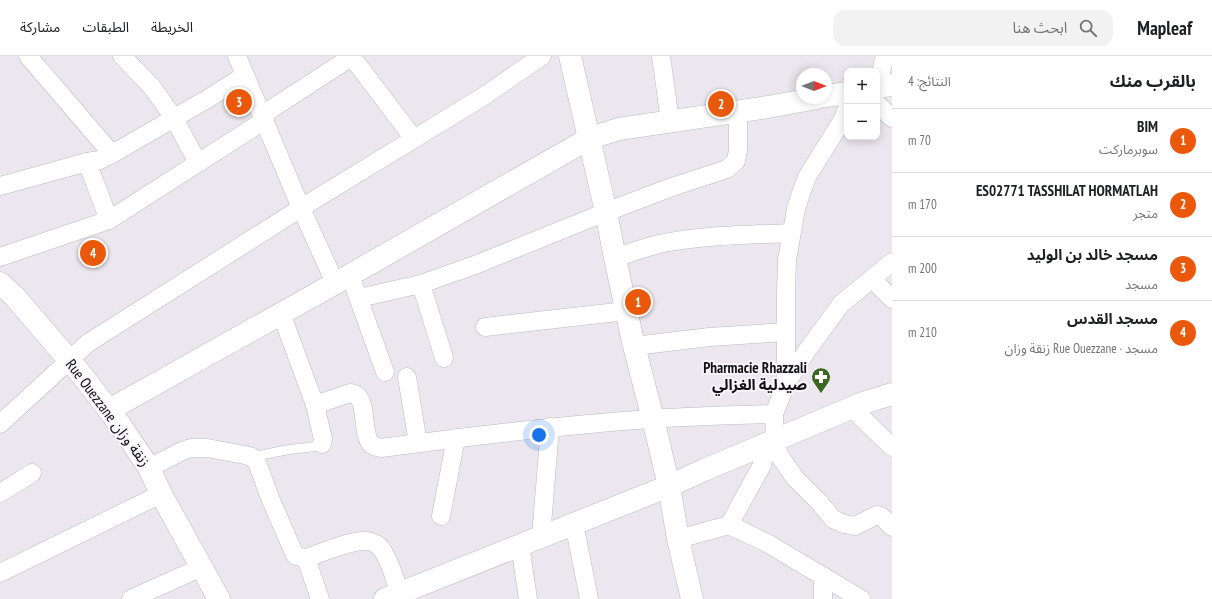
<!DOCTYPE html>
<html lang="ar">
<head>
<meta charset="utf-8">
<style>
	:root { --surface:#fff; --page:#f2f2f2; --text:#202124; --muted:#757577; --line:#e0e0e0; --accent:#ea580c }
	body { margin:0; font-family:"PT Sans Narrow","Noto Sans Arabic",sans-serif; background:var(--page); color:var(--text); direction:rtl }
	.controls { position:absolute; right:12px; top:12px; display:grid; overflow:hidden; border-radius:8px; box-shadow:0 2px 10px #0003 }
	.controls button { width:36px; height:36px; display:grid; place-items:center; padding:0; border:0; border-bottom:1px solid var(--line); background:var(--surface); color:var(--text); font:20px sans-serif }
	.compass { position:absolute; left:796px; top:12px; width:36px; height:36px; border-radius:50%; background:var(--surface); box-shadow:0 2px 10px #0003; rotate:90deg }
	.you { position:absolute; left:539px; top:379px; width:14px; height:14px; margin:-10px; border:3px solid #fff; border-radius:50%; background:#1a73e8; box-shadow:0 0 0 6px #1a73e833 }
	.badge { display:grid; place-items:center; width:26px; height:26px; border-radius:50%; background:var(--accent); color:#fff; font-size:13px; font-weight:700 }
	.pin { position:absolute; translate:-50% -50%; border:2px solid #fff; box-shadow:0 1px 4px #0006 }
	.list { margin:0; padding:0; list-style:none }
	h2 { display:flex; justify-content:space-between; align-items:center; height:52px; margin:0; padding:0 16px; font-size:17px }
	h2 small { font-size:13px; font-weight:400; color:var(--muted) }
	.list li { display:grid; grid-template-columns:26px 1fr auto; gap:12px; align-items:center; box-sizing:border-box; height:64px; padding:0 16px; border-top:1px solid var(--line) }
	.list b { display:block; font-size:15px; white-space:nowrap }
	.list p { margin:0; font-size:13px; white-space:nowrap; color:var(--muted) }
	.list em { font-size:13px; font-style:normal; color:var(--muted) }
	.icon { flex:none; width:22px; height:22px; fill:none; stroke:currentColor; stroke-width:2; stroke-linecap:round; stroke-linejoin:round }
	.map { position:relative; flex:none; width:892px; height:543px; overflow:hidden; direction:ltr }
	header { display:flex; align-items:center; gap:24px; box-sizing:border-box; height:56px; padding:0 20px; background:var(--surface); border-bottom:1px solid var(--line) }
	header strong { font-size:19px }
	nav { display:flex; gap:22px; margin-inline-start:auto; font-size:14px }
	.search { width:280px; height:36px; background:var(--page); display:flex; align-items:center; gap:10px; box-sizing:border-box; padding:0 14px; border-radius:12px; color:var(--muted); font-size:15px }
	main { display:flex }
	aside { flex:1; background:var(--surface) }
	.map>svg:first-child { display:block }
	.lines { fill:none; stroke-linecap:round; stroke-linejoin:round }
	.service-casing { stroke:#beb9c0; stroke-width:10 }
	.minor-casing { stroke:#beb9c0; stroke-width:19 }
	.tertiary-casing { stroke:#beb9c0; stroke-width:23 }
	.service { stroke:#fff; stroke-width:9 }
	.minor { stroke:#fff; stroke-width:18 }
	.tertiary { stroke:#fff; stroke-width:22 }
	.labels { text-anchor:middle; stroke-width:4; stroke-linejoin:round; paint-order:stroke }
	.poi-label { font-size:15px; font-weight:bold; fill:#131113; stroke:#f9f4fb; text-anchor:end }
	.street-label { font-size:15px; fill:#131113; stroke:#f9f4fb }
</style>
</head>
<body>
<header>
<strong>Mapleaf</strong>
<div class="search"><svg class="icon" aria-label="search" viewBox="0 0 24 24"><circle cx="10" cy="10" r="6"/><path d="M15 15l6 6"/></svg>ابحث هنا</div>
<nav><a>الخريطة</a><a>الطبقات</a><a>مشاركة</a></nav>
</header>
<main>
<aside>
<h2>بالقرب منك<small>النتائج: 4</small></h2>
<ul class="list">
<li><span class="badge">1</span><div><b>BIM</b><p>سوبرماركت</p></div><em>70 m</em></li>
<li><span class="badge">2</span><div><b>ES02771 TASSHILAT HORMATLAH</b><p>متجر</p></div><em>170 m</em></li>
<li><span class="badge">3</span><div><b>مسجد خالد بن الوليد</b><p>مسجد</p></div><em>200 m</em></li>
<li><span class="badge">4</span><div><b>مسجد القدس</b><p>مسجد · Rue Ouezzane زنقة وزان</p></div><em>210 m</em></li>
</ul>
</aside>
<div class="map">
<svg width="892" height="543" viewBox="0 0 892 543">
	<rect width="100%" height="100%" fill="#ece7ee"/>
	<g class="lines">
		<defs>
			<path id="service" d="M 252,401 L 286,394 L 319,390 L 322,388"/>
			<g id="minor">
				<path d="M 28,0 L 112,98"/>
				<path d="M 122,0 L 152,31 L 174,62 L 198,107"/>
				<path d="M 237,0 L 301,152 L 335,227"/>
				<path d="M 661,0 L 670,65"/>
				<path d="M 352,1 L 414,83"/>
				<path d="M 877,31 L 885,0"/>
				<path d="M 877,48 L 892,62"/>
				<path d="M 262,59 L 353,0"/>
				<path d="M 87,106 L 109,164"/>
				<path d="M 0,130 L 87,106 L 100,104 L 112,98 L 209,42 L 245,19"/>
				<path d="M 0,201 L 109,164 L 265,64"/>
				<path d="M 615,202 C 629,197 644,192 659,188 C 702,179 747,179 791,177"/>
				<path d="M 892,206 L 841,248 L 806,296 L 786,328 L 774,358 L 775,384 L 779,399 L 795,422 L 819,446 L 833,463 L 844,468 L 855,470 L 877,459 L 881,460 L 892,471"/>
				<path d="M 350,219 L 385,316"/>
				<path d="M 872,223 L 892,243"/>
				<path d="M 421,228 L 444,302"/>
				<path d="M 359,242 L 421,228 L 475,209 L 606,156 L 672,131 L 727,113 L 736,105 L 738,94 L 738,55"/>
				<path d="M 281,257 L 315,349"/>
				<path d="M 485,271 L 626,255"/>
				<path d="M 634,290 L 710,281 L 785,276"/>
				<path d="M 407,321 L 418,387"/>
				<path d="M 786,328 L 786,236 L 787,204 L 796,153 L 801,137 L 807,121 L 843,63 L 847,53"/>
				<path d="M 852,352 L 892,391"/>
				<path d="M 0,368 L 88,287 L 301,152 L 484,40 L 542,0"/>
				<path d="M 322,388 L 323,383 L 315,349 L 350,337 C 371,339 359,378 372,389 C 375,391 378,391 381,392 C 471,380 561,369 652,363 C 693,360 733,359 774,358"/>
				<path d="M 149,412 L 182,395 L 191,392 L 207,392 L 245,399 L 252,401 L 255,404 L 258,409 L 270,442 L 294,497 L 296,500 L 306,502"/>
				<path d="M 0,437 L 32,417"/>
				<path d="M 441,460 L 456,382"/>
				<path d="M 574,467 L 589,543"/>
				<path d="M 729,469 L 762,409 L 764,399 L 763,389"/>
				<path d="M 541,481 L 550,371"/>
				<path d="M 678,483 L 729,469 L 767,487 L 861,543"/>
				<path d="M 520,489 L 528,543"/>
				<path d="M 0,517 L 161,438"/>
				<path d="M 131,543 L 202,511"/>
				<path d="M 320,543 L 306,502 C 322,497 350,484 366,485 C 372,485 379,489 382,494 C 390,504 395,525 400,537"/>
				<path d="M 823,543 L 823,520"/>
			</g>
			<g id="tertiary">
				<path d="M 570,0 L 606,156 L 615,202 L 634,290 L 653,363 L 669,430 L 678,483 L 692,543"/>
				<path d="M 877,31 L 892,29"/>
				<path d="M 826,40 L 847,37"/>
				<path d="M 0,227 L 15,241 L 81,318 L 121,370 L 149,412 L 161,438 L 219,543"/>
				<path d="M 109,354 L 350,219 L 590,82 L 619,73 L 768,51 L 817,42"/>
				<path d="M 385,543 L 669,430 L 704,414 L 863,347 L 892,338"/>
			</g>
		</defs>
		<use href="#service" class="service-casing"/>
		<use href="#minor" class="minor-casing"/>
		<use href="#tertiary" class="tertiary-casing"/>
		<use href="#service" class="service"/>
		<use href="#minor" class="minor"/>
		<use href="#tertiary" class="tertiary"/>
	</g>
	<defs>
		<symbol id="pharmacy-pin" viewBox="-11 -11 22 30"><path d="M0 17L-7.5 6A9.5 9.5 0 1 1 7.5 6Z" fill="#3d6623" stroke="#f9f4fb"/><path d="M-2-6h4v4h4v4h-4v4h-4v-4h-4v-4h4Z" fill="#fff"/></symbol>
	</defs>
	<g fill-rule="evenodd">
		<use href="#pharmacy-pin" x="810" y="310" width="22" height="30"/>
	</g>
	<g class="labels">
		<g class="poi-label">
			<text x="807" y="317">Pharmacie Rhazzali<tspan x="807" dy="17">صيدلية الغزالي</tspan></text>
		</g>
		<g class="street-label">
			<text transform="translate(108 357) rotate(53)" y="5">Rue Ouezzane زنقة وزان</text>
		</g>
	</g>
</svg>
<div class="controls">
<button>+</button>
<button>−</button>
</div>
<svg class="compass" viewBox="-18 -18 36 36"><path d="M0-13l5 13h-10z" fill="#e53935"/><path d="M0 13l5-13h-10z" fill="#757577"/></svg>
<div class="you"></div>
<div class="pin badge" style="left:638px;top:246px">1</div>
<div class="pin badge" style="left:721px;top:48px">2</div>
<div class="pin badge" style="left:239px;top:46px">3</div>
<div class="pin badge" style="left:93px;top:197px">4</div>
</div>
</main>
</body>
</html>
